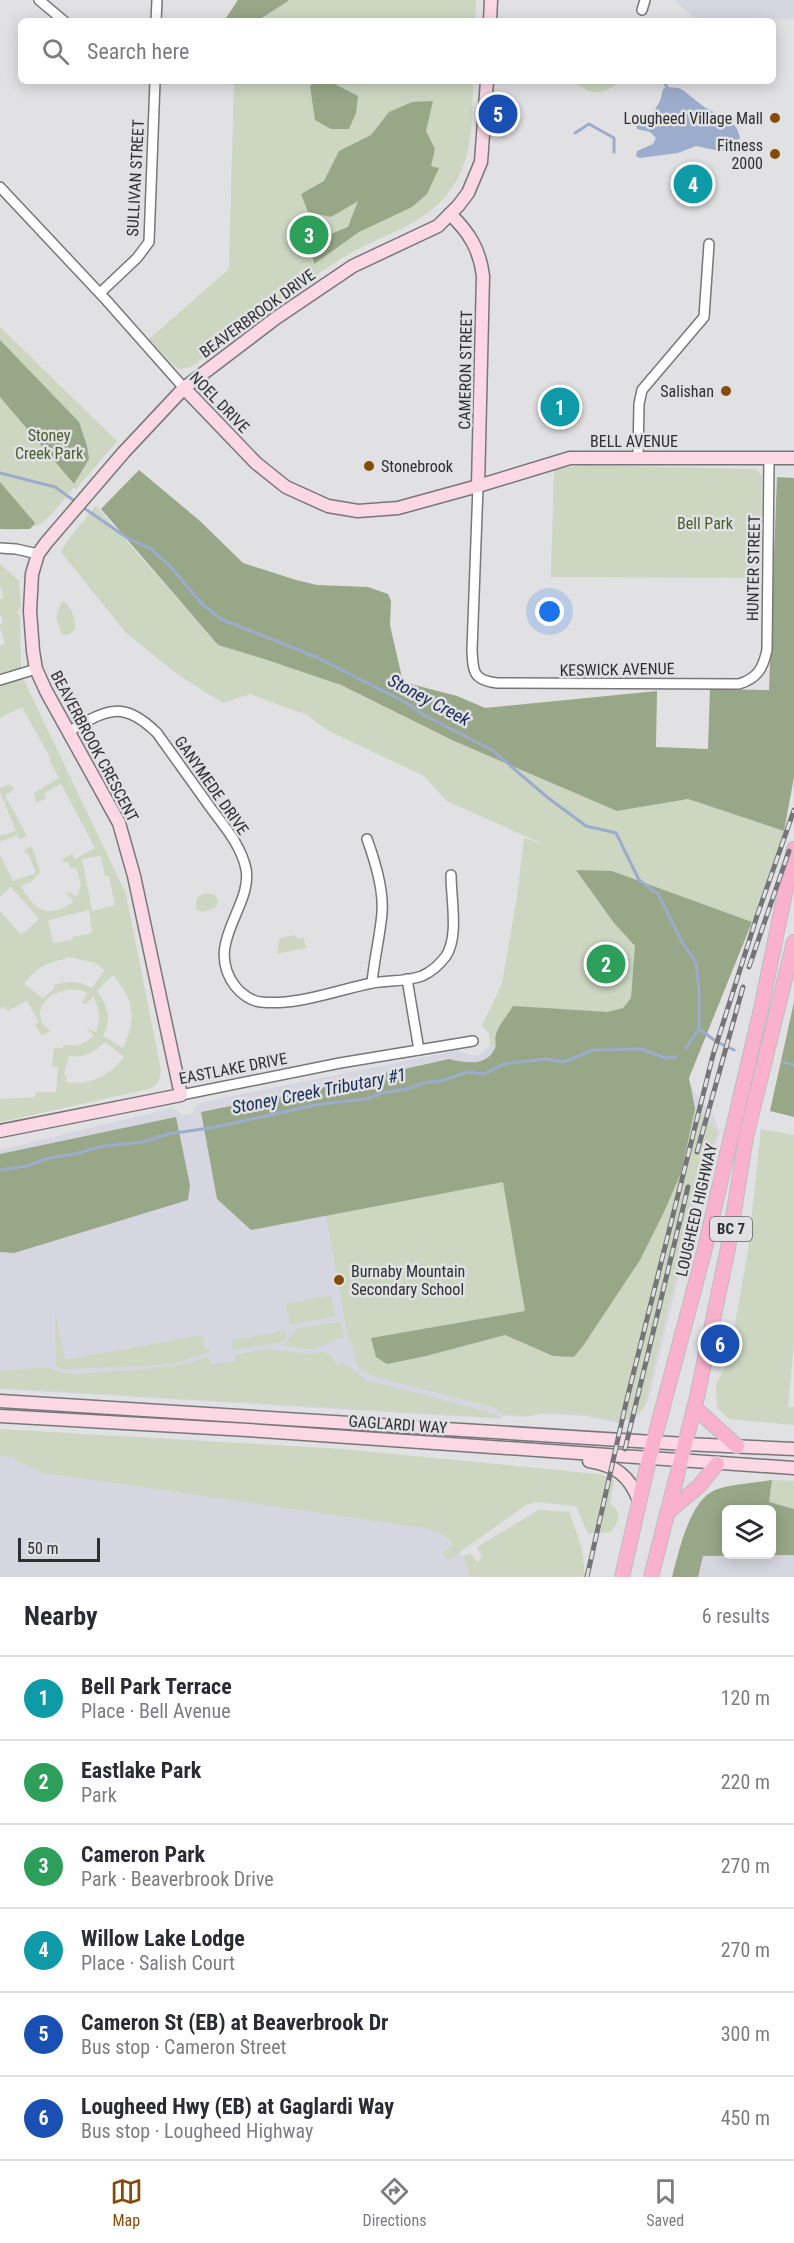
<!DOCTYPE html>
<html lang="en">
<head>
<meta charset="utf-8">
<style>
	:root { --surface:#fff; --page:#f7f7f7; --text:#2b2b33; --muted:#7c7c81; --line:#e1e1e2; --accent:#874b08 }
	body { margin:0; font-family:"Roboto Condensed",sans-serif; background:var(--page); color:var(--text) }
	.controls { position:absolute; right:18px; bottom:18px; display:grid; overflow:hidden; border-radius:9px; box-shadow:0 3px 15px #0003 }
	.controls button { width:54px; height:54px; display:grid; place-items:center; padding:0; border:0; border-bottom:2px solid var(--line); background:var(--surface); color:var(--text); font:30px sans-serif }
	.scale { position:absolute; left:18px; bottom:15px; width:82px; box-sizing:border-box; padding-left:6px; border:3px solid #2e2f30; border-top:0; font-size:16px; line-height:21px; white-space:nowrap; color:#2e2f30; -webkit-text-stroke:4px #e1e1e4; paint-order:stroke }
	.you { position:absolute; left:550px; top:612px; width:21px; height:21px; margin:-15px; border:4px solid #fff; border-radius:50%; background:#1a73e8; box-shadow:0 0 0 9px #1a73e833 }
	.badge { display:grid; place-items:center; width:39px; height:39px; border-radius:50%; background:var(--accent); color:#fff; font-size:20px; font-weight:700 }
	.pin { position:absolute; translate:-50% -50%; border:3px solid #fff; box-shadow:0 2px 6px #0006 }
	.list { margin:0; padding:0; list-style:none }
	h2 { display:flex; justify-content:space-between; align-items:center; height:78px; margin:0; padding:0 24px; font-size:26px }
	h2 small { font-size:20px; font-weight:400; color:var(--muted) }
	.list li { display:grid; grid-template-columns:39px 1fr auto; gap:18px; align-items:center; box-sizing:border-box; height:84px; padding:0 24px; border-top:2px solid var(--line) }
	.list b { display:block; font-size:22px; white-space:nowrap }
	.list p { margin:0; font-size:20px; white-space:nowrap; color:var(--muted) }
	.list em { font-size:20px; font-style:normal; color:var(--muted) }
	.icon { flex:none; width:33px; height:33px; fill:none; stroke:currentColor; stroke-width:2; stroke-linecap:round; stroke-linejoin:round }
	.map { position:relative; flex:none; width:794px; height:1577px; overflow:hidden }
	.search { position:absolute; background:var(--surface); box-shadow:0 3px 15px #0003; left:18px; right:18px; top:18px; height:66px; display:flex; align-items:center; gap:15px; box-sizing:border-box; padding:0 21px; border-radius:9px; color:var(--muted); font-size:22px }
	.sheet { height:582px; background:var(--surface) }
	nav { display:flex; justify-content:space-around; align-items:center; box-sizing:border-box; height:84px; border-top:2px solid var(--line); background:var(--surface); font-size:16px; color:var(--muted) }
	nav a { display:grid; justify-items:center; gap:3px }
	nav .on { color:var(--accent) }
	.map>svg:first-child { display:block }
	.built { fill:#d6d6e0 }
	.green { fill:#ccd6c1; fill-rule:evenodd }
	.forest { fill:#97a787; fill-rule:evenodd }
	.water { fill:#9caccc }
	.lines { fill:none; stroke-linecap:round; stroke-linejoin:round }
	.stream { stroke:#9caccc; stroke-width:3 }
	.street-casing { stroke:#77777a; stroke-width:12 }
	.secondary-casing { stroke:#77777a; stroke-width:15 }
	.primary-casing { stroke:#bcbcbd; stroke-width:16 }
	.street { stroke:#fff; stroke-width:9 }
	.secondary { stroke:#fcd8e5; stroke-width:12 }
	.primary { stroke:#fab1cb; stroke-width:14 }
	.rail-casing { stroke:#757577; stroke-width:5 }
	.rail { stroke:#e1e1e4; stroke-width:3; stroke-dasharray:9; stroke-linecap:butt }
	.poi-dot { fill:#874b08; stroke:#e1e1e4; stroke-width:2 }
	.labels { text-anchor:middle; stroke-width:5; stroke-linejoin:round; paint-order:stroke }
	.shield { fill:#e1e1e4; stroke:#646466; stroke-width:1.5 }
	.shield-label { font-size:15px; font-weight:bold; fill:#2e2f30 }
	.poi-label { font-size:16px; fill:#2e2f30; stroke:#e1e1e4; text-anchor:end }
	.street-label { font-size:16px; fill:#2e2f30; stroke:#e1e1e4 }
	.park-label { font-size:16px; fill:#475e2c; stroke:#e1e1e4 }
	.water-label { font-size:18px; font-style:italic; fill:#1a2d57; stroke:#e1e1e4 }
</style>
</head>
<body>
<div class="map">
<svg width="794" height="1577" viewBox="0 0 794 1577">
	<rect width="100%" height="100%" fill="#e1e1e4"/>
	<g class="built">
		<path d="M 674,0 L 794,0 L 794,19 L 694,18 Z"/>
		<path d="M 490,1045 L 682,1069 L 696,1094 L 714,1116 L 720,1133 L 705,1170 L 648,1402 L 637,1417 L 619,1423 L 583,1416 L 544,1414 L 523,1417 L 504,1416 L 501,1419 L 0,1389 L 0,1150 L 171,1108 L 176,1110 L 181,1115 L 193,1113 L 195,1107 L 199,1103 L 458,1050 L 470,1055 L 479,1055 Z"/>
		<path d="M 0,1456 L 14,1457 L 15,1461 L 44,1473 L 430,1529 L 445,1537 L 463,1557 L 470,1577 L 0,1577 Z"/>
		<path d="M 794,1555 L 794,1577 L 698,1577 L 702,1556 Z"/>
	</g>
	<g class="green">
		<path d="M 236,0 L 476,0 L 475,21 L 235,21 Z"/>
		<path d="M 234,81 L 473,81 C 472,116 474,152 455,183 C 429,227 379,234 339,260 C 288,293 239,330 191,367 L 180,369 L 174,366 L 149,339 L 229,269 Z"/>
		<path d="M 575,81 L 619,81 C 606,96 588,96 575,81 Z"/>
		<path d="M 0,327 L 117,441 L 76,489 L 73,488 C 47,519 44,533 0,529 Z"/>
		<path d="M 581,465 L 755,469 L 762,475 L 760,578 L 551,577 L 554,470 Z"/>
		<path d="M 96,506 L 218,645 L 261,658 L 341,685 L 454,741 L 617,811 L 688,799 L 784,831 L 752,922 L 612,871 L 682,1069 L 490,1045 L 489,1033 L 482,1026 L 502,983 L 517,897 L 524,838 L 547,846 L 447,801 L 424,776 L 327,730 L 307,715 L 250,694 L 223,703 L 177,674 L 126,633 L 61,552 L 67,541 Z"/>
		<path d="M 0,564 L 19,581 L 21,606 L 17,613 L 20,616 L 21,674 L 126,894 L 161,1071 L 158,1083 L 149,1089 L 0,1122 L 0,1099 L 35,1097 L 36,1092 L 56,1092 L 58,1067 L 52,1066 L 54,1048 L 63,1048 L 64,1045 C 76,1046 86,1045 94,1035 L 86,1028 L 96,1032 C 101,1018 100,1010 93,997 L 85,1004 L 82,1002 L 87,993 C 70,983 35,995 41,1020 C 42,1024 47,1027 50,1031 L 42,1036 L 35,1024 L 39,1022 L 27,1001 L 7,1011 L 5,1007 L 0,1009 L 0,911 L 20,934 L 25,932 L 39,919 L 11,887 L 0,897 L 0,855 L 13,881 L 36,873 L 28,853 L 26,854 L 24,850 L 32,846 L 40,872 L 31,882 L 21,886 C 34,911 50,920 74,901 L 67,894 L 68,892 L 77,897 L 81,885 L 76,867 L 71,869 L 67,861 L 64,863 L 62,859 L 72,854 L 75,859 L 95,848 L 61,784 L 44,793 L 46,798 L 36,803 L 34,793 L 59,778 L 49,760 L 51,759 L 22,707 L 0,718 L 0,646 L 5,644 L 0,627 L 0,624 L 3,623 L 0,614 L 0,599 L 4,598 L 0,586 ZM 101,856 L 105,876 L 109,876 L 115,905 L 92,911 L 82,859 ZM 89,910 L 92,933 L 72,937 L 73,940 L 53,943 L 48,920 ZM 69,957 L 95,963 L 105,970 L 92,988 C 80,981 68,980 54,985 L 55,988 L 43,998 L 24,984 C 41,962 47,965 69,957 ZM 113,975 C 134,1000 137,1018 123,1048 L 103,1036 C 112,1019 108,1006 97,991 ZM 105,1042 L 124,1057 C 110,1076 90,1086 66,1082 L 67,1076 L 64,1075 L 69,1056 C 84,1058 94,1053 105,1042 Z"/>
		<path d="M 62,601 C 72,605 75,619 75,629 L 70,634 L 62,635 L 56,617 Z"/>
		<path d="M 6,785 L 11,785 L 14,790 L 5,795 L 27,836 L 19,839 L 17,835 L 0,842 L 0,836 L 16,831 L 0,792 L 0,788 Z"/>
		<path d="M 206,893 L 215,895 L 218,900 L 216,907 C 208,911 203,914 196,909 L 197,897 Z"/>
		<path d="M 294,935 L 298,939 L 304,938 L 306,948 L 277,954 L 280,938 Z"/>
		<path d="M 695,1109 L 713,1126 L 718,1132 L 702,1172 L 693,1206 L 644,1407 L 638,1415 L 618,1421 L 579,1414 L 544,1413 L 524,1416 L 503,1414 L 495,1408 L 369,1375 L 357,1366 L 352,1342 L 349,1343 L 326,1215 L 503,1181 L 526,1311 L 372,1338 L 426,1356 L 505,1335 L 552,1356 L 573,1357 L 585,1343 L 640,1260 L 664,1212 L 681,1173 Z"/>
		<path d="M 761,1129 L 794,1135 L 794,1343 L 788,1408 L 794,1407 L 794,1425 L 729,1419 L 717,1408 L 716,1384 L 727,1364 L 736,1319 L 748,1250 Z"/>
		<path d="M 331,1295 L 335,1316 L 290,1325 L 286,1304 Z"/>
		<path d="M 55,1311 L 65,1360 L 202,1335 L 205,1349 L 209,1349 L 210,1352 L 176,1363 L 145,1366 L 63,1369 L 56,1366 Z"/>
		<path d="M 340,1322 L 344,1337 C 314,1349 315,1352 282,1345 L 295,1333 L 295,1329 Z"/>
		<path d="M 284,1331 L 286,1337 L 280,1343 L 233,1350 L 231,1348 L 233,1340 Z"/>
		<path d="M 268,1349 L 308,1354 L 324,1352 L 332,1356 L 336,1365 L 343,1363 L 366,1380 L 493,1413 L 500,1418 L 0,1388 L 0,1371 L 40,1368 L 51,1368 L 62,1373 L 77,1374 L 138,1370 L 176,1366 L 208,1357 L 211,1365 L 235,1361 L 234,1355 Z"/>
		<path d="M 0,1429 L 342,1449 L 599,1474 L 612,1478 L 614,1481 L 610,1503 C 622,1513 620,1519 611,1532 L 588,1534 L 576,1506 L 536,1502 L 526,1505 L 449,1560 L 442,1553 L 453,1545 L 445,1537 L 430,1529 L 44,1473 L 15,1461 L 14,1457 L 0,1456 Z"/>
		<path d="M 772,1480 L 794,1481 L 794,1509 L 769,1502 Z"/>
		<path d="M 539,1510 L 569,1512 L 582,1548 L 585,1577 L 470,1577 L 463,1557 L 470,1553 L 477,1562 L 482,1557 L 477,1547 Z"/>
	</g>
	<g class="forest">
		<path d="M 238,0 L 288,0 L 288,1 L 257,21 L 224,21 Z"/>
		<path d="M 316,81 L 329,81 L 358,96 L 356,113 L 349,129 L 331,129 L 315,120 L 310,86 Z"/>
		<path d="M 433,101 L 426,131 L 435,149 L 431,166 L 439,168 L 427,194 L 412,207 L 359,232 L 314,264 L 311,242 L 348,227 L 358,201 L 331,217 L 308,212 L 301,194 L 324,181 L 339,151 L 371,135 L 389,112 L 412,102 Z"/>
		<path d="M 0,340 L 79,422 L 87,446 L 89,459 L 74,484 L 0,397 Z"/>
		<path d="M 139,470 L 200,521 L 243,563 L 296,580 L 317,585 L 368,587 L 388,594 L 391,601 L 390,625 L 403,682 L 457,696 L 485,708 L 657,691 L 656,747 L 708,749 L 710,689 L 769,690 L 777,477 L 794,478 L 794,777 L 784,831 L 688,799 L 617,811 L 454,741 L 341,685 L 261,658 L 218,645 L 101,509 Z"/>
		<path d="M 0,482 L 35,523 L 30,529 L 0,529 Z"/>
		<path d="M 576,870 L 612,871 L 752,922 L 689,1078 L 695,1109 L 681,1173 L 664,1212 L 640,1260 L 585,1343 L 574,1357 L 553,1356 L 505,1335 L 426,1356 L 387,1364 L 376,1357 L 371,1338 L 525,1311 L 503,1182 L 251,1230 L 217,1199 L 201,1112 L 307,1091 L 449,1059 C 465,1063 487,1067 495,1048 C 497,1044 494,1039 496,1035 C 498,1025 508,1015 513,1006 L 608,1012 L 623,1008 L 631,998 L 635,946 L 614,923 Z"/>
		<path d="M 794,1002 L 794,1117 L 770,1111 Z"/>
		<path d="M 176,1117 L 190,1185 L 188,1200 L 14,1253 L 0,1252 L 0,1154 Z"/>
		<path d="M 772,1480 L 769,1502 L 794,1509 L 794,1555 L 703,1556 L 698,1577 L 672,1577 C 679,1552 689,1501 715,1490 C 731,1484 755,1483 772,1480 ZM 726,1510 L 772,1510 L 772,1554 L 726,1554 Z"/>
	</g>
	<path class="water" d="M 667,87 L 679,88 L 684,91 L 703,106 L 730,122 L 736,127 L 740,137 L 735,150 L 715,150 L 696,146 L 678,153 L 640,158 L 636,156 L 637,151 L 653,144 L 656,138 L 650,132 L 637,129 L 636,124 L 638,121 L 650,118 L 660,101 L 663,89 Z"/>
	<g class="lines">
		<g class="stream">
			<path d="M 663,81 L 667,87"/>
			<path d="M 575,133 L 589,124 L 614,138 L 614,152"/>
			<path d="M 0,473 L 55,487 L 76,502"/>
			<path d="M 81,506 L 129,539 L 151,549 L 170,566 L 201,603 L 221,619 L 316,657 L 405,702 L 424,715 L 492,750 L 547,797 L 586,826 L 616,833 L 639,880 L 658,894 L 682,942 L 696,963 L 699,990 L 699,1029 L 717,1042 L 734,1050"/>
			<path d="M 686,1048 L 699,1029"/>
			<path d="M 783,1062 L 794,1065"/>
			<path d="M 0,1170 L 27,1166 L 49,1158 L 75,1154 L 103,1146 L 143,1142 L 168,1134 L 216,1127 L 320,1104 L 367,1099 L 382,1093 L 407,1089 L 423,1083 L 441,1081 L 467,1072 L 484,1074 L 504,1064 L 546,1059 L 564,1062 L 593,1050 L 642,1049 L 665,1058 L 676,1057"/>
		</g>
		<defs>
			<g id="street">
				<path d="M 39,0 L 64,21"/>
				<path d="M 642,10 L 645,0"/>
				<path d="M 156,21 L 157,0"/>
				<path d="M 0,187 L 107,301 L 184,388"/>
				<path d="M 100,293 L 137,258 L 149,242 L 155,81"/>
				<path d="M 638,456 L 639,404 L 642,390 L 704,317 L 709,244"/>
				<path d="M 478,486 L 472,650 C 473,672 473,680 497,683 L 739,684 C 758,678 763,668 767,650 L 769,458"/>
				<path d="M 0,548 L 16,549 L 38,554"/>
				<path d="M 0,680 L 36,669"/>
				<path d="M 68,732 C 106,710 122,699 157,733 C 175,758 192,782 210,807 C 224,826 241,845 246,869 C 253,907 203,943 235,986 C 241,994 251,1001 261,1002 C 297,1006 337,990 372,983 C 389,980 406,982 422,976 C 431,972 440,964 446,956 C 459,936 451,899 451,875"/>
				<path d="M 367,839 C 375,861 384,889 382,913 C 380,937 374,959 372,983"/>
				<path d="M 407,979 L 419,1050"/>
				<path d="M 181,1095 L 340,1063 L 473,1041"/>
			</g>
			<g id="secondary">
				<path d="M 490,21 L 491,0"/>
				<path d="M 450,214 C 469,232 480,250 483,276 L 478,486"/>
				<path d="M 184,388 L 256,463 L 286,487 L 328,506 L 358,511 L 398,508 L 478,486 L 570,458 L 794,458"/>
				<path d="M 0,1131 L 181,1095 L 134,876 L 119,823 L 46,691 L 36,669 L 33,651 L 30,611 L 32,574 L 38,554 L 46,543 L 124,452 L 184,388 L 276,318 L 353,266 L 438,226 L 458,206 L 468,193 L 481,162 L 487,81"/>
				<path d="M 0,1401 L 685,1444 L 794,1449"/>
				<path d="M 0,1416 L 248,1430 L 794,1468"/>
				<path d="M 589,1461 C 615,1465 630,1476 639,1501"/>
			</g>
			<g id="primary">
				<path d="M 694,1407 L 737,1446"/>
				<path d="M 667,1513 L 699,1486 L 717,1464"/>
				<path d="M 622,1577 L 649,1459 L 704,1252 L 761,1009 L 794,849"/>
				<path d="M 651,1577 L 697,1397 L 728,1248 L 746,1137 L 794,942"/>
			</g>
		</defs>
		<use href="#street" class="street-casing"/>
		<use href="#secondary" class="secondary-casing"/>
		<use href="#primary" class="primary-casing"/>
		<use href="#street" class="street"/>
		<use href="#secondary" class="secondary"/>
		<use href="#primary" class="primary"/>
		<defs>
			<g id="rail">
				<path d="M 749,967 L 789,851"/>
				<path d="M 697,1152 L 743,987"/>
				<path d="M 625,1449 L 688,1187"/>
				<path d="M 587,1577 L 626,1403 L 713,1055 L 757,916 L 794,810"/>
			</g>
		</defs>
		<use href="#rail" class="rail-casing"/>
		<use href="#rail" class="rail"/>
	</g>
	<g class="poi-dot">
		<circle cx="775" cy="118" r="6"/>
		<circle cx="775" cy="154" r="6"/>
		<circle cx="726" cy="391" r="6"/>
		<circle cx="369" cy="466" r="6"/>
		<circle cx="339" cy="1280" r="6"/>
	</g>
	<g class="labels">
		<rect class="shield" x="710" y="1217" width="42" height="24" rx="4.5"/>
		<g class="shield-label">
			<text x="731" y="1234">BC 7</text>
		</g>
		<g class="poi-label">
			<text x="763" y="124">Lougheed Village Mall</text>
			<text x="763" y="151">Fitness<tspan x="763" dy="18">2000</tspan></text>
			<text x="714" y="397">Salishan</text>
			<text x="381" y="472" text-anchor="start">Stonebrook</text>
			<text x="351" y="1277" text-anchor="start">Burnaby Mountain<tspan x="351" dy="18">Secondary School</tspan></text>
		</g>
		<g class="street-label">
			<text transform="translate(135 178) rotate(-87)" y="6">SULLIVAN STREET</text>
			<text transform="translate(257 313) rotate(-36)" y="6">BEAVERBROOK DRIVE</text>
			<text transform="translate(465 370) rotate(-89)" y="6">CAMERON STREET</text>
			<text transform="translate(220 402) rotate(46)" y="6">NOEL DRIVE</text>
			<text x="634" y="447">BELL AVENUE</text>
			<text transform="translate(753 568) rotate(-89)" y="6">HUNTER STREET</text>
			<text transform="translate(617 669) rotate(-1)" y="6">KESWICK AVENUE</text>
			<text transform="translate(95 746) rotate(62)" y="6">BEAVERBROOK CRESCENT</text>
			<text transform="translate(212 785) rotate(55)" y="6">GANYMEDE DRIVE</text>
			<text transform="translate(233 1068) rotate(-11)" y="6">EASTLAKE DRIVE</text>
			<text transform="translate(696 1210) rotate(-77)" y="6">LOUGHEED HIGHWAY</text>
			<text transform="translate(398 1424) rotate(4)" y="6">GAGLARDI WAY</text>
		</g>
		<g class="park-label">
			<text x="49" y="441">Stoney<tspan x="49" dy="18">Creek Park</tspan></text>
			<text x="705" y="529">Bell Park</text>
		</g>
		<g class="water-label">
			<text transform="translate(429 700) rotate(28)" y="6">Stoney Creek</text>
			<text transform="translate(319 1091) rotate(-11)" y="6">Stoney Creek Tributary #1</text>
		</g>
	</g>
</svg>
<div class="controls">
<button><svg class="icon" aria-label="layers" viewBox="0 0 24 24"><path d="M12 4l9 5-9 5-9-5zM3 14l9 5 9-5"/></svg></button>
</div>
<div class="scale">50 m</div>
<div class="you"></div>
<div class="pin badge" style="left:560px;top:407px;background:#0f9aa8">1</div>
<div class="pin badge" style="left:606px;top:964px;background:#2e9e5b">2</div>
<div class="pin badge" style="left:309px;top:235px;background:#2e9e5b">3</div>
<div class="pin badge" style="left:693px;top:184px;background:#0f9aa8">4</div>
<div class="pin badge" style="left:498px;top:114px;background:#1a4fb4">5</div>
<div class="pin badge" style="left:720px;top:1344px;background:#1a4fb4">6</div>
<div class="search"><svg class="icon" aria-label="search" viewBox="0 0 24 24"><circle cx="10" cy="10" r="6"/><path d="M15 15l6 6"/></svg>Search here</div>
</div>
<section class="sheet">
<h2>Nearby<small>6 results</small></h2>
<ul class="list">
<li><span class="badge" style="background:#0f9aa8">1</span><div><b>Bell Park Terrace</b><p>Place · Bell Avenue</p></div><em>120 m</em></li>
<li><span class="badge" style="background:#2e9e5b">2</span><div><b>Eastlake Park</b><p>Park</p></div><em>220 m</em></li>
<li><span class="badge" style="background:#2e9e5b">3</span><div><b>Cameron Park</b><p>Park · Beaverbrook Drive</p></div><em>270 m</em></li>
<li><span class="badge" style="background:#0f9aa8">4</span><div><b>Willow Lake Lodge</b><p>Place · Salish Court</p></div><em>270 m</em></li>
<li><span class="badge" style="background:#1a4fb4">5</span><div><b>Cameron St (EB) at Beaverbrook Dr</b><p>Bus stop · Cameron Street</p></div><em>300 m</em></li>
<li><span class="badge" style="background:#1a4fb4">6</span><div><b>Lougheed Hwy (EB) at Gaglardi Way</b><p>Bus stop · Lougheed Highway</p></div><em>450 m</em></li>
</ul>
</section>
<nav>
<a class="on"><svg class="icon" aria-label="map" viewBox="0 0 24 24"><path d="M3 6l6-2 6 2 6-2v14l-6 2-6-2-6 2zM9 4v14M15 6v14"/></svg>Map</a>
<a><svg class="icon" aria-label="directions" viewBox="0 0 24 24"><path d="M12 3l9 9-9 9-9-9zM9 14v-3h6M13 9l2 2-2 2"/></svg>Directions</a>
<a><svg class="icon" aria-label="saved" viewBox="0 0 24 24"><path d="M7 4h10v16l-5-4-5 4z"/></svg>Saved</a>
</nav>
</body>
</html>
